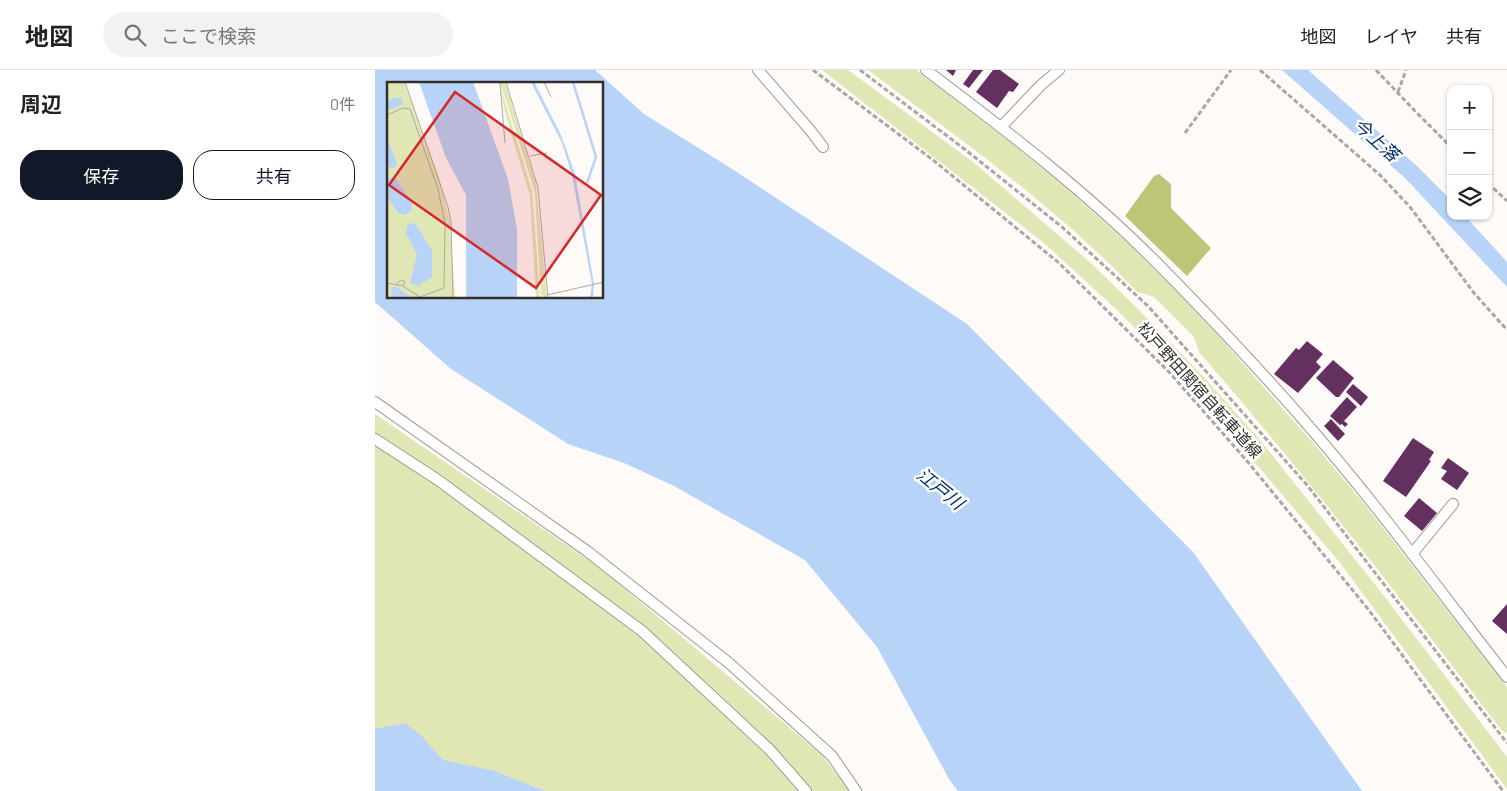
<!DOCTYPE html>
<html lang="ja">
<head>
<meta charset="utf-8">
<style>
	:root { --surface:#fff; --page:#f2f2f2; --text:#222; --muted:#767676; --line:#e0e0e0; --accent:#111827 }
	body { margin:0; font-family:Barlow,"Noto Sans JP",sans-serif; background:var(--page); color:var(--text) }
	.controls { position:absolute; right:15px; top:15px; display:grid; overflow:hidden; border-radius:10px; box-shadow:0 1px 4px #0004 }
	.controls button { width:45px; height:45px; display:grid; place-items:center; padding:0; border:0; border-bottom:1px solid var(--line); background:var(--surface); color:var(--text); font:25px sans-serif }
	.list { margin:0; padding:0; list-style:none }
	h2 { display:flex; justify-content:space-between; align-items:center; height:65px; margin:0; padding:0 20px; font-size:21px }
	h2 small { font-size:16px; font-weight:400; color:var(--muted) }
	.actions { display:flex; gap:10px; padding:15px 20px }
	.actions a { flex:1; padding:11px 0; border:1px solid var(--accent); border-radius:20px; text-align:center; font-size:18px; color:var(--accent) }
	.actions .main { background:var(--accent); color:#fff }
	.icon { flex:none; width:28px; height:28px; fill:none; stroke:currentColor; stroke-width:2; stroke-linecap:round; stroke-linejoin:round }
	.map { position:relative; flex:none; width:1132px; height:721px; overflow:hidden }
	header { display:flex; align-items:center; gap:30px; box-sizing:border-box; height:70px; padding:0 25px; background:var(--surface); border-bottom:1px solid var(--line) }
	header strong { font-size:24px }
	nav { display:flex; gap:28px; margin-inline-start:auto; font-size:18px }
	.search { width:350px; height:45px; background:var(--page); display:flex; align-items:center; gap:12px; box-sizing:border-box; padding:0 18px; border-radius:28px; color:var(--muted); font-size:19px }
	main { display:flex }
	aside { flex:1; background:var(--surface) }
	.map>svg:first-child { display:block }
	.green { fill:#e0e7b4 }
	.forest { fill:#bdc678 }
	.water { fill:#b7d3f8; fill-rule:evenodd }
	.building { fill:#643060 }
	.lines { fill:none; stroke-linecap:round; stroke-linejoin:round }
	.lane-casing { stroke:#a69891; stroke-width:12 }
	.path { stroke:#aba7a4; stroke-width:3; stroke-dasharray:5 2.5; stroke-linecap:butt }
	.lane { stroke:#fff; stroke-width:10 }
	.labels { text-anchor:middle; stroke-width:5; stroke-linejoin:round; paint-order:stroke }
	.street-label { font-size:16px; fill:#342f2c; stroke:#fff }
	.water-label { font-size:18px; font-style:italic; fill:#053268; stroke:#fff }
	.inset-river { fill:none; stroke:#b7d3f8; stroke-width:2.5 }
	.inset-road { fill:none; stroke:#ada9a6; stroke-width:1 }
	.view { fill:#d62828; fill-opacity:0.15; stroke:#d62828; stroke-width:2.5 }
	.inset-edge { fill:none; stroke:#342f2c; stroke-width:2.5 }
</style>
</head>
<body>
<header>
<strong>地図</strong>
<div class="search"><svg class="icon" aria-label="search" viewBox="0 0 24 24"><circle cx="10" cy="10" r="6"/><path d="M15 15l6 6"/></svg>ここで検索</div>
<nav><a>地図</a><a>レイヤ</a><a>共有</a></nav>
</header>
<main>
<aside>
<h2>周辺<small>0件</small></h2>
<ul class="list">
</ul>
<div class="actions"><a class="main">保存</a><a>共有</a></div>
</aside>
<div class="map">
<svg width="1132" height="721" viewBox="0 0 1132 721">
	<rect width="100%" height="100%" fill="#fdfaf8"/>
	<g class="green">
		<path d="M 447,0 L 473,0 L 598,92 L 717,194 L 763,239 L 825,303 L 885,370 L 1006,522 L 1132,687 L 1132,719 L 966,494 L 797,295 L 743,241 L 669,173 Z"/>
		<path d="M 493,0 L 541,0 L 630,68 L 693,120 L 757,177 L 799,219 L 840,262 L 939,374 L 990,435 L 1132,617 L 1132,663 L 1127,661 C 1029,532 930,404 824,282 L 819,267 L 779,227 L 762,222 L 738,197 L 697,159 L 652,121 L 604,83 Z"/>
		<path d="M 0,344 L 225,498 L 448,686 L 475,721 L 0,721 Z"/>
	</g>
	<path class="forest" d="M 784,104 L 796,114 L 796,138 L 836,178 L 812,206 L 750,146 L 779,106 Z"/>
	<g class="water">
		<path d="M 0,0 L 220,0 L 269,44 L 354,97 L 592,254 L 818,482 L 987,721 L 583,721 L 574,709 L 502,577 L 430,490 L 299,416 L 249,393 L 193,374 L 76,299 L 0,232 ZM 14,14 L 228,14 L 228,228 L 14,228 Z"/>
		<path d="M 907,0 L 933,0 L 1042,96 L 1076,130 L 1076,146 L 1090,146 L 1132,192 L 1132,217 L 1030,108 Z"/>
		<path d="M 30,653 L 48,667 L 54,675 L 68,690 L 120,701 L 170,721 L 0,721 L 0,659 Z"/>
	</g>
	<g class="building">
		<path d="M 571,0 L 581,0 L 578,6 Z"/>
		<path d="M 598,0 L 608,0 L 594,18 L 588,14 Z"/>
		<path d="M 618,0 L 625,0 L 644,14 L 638,22 L 634,21 L 622,38 L 601,22 Z"/>
		<path d="M 932,271 L 948,284 L 941,292 L 946,297 L 923,323 L 899,304 L 921,278 L 924,280 Z"/>
		<path d="M 958,290 L 979,308 L 964,327 L 961,327 L 941,308 Z"/>
		<path d="M 978,314 L 993,327 L 986,336 L 971,322 Z"/>
		<path d="M 972,327 L 982,337 L 969,351 L 973,354 L 970,357 L 967,354 L 965,355 L 955,346 Z"/>
		<path d="M 956,349 L 970,364 L 963,371 L 949,356 Z"/>
		<path d="M 1038,368 L 1059,382 L 1054,390 L 1056,391 L 1031,427 L 1008,411 Z"/>
		<path d="M 1073,388 L 1094,403 L 1082,420 L 1066,409 L 1072,401 L 1066,398 Z"/>
		<path d="M 1044,428 L 1062,443 L 1047,461 L 1029,446 Z"/>
		<path d="M 1132,534 L 1132,564 L 1117,551 Z"/>
	</g>
	<g class="lines">
		<defs>
			<g id="lane">
				<path d="M 383,0 L 435,60 L 448,77"/>
				<path d="M 551,0 C 632,61 713,123 785,196 C 837,249 889,304 938,361 C 1006,440 1068,525 1132,607"/>
				<path d="M 626,57 L 666,15 L 684,0"/>
				<path d="M 0,332 L 212,481 L 354,593 L 457,686 L 481,721"/>
				<path d="M 0,369 L 63,410 L 267,561 L 395,680 L 431,721"/>
				<path d="M 1037,484 L 1078,434"/>
			</g>
		</defs>
		<use href="#lane" class="lane-casing"/>
		<g class="path">
			<path d="M 438,0 L 558,90 L 684,193 L 795,303 L 872,391 L 993,539 L 1128,721"/>
			<path d="M 485,0 L 592,81 L 687,157 L 773,236 L 932,415 L 1132,673"/>
			<path d="M 885,0 L 1005,105 L 1035,137 L 1099,223 L 1132,260"/>
			<path d="M 1001,0 L 1040,41 L 1076,77"/>
			<path d="M 1023,22 L 1031,0"/>
			<path d="M 810,63 L 856,0"/>
			<path d="M 1113,113 L 1132,131"/>
		</g>
		<use href="#lane" class="lane"/>
	</g>
	<g class="labels">
		<g class="street-label">
			<text transform="translate(825 320) rotate(48)" y="6">松戸野田関宿自転車道線</text>
		</g>
		<g class="water-label">
			<text transform="translate(1001 70) rotate(42)" y="6">今上落</text>
			<text transform="translate(565 419) rotate(39)" y="6">江戸川</text>
		</g>
	</g>
	<g transform="translate(12 12)">
		<rect width="216" height="216" fill="#fdfaf8"/>
		<path d="M 0,0 L 17,0 L 52,95 L 63,140 L 68,216 L 0,216 ZM 113,0 L 118,0 L 149,102 L 160,216 L 154,213 L 148,110 ZM 114,6 L 145,110 L 153,216 L 149,216 L 143,114 L 117,27 Z" fill="#e0e7b4"/>
		<path d="M 32,0 L 86,0 L 121,97 L 130,147 L 130,216 L 79,216 L 79,113 L 59,76 ZM 144,0 L 147,0 L 174,53 L 188,92 L 207,202 L 206,216 L 203,216 L 205,202 L 185,93 L 175,61 ZM 7,16 L 15,16 L 16,22 L 0,29 L 0,19 ZM 0,55 L 10,81 L 6,87 L 0,83 ZM 8,95 L 25,120 L 25,128 L 19,133 L 11,131 L 2,118 L 0,96 ZM 28,141 L 45,168 L 45,195 L 31,204 L 23,201 L 30,172 L 19,152 L 21,142 ZM 4,205 L 9,205 L 24,215 L 5,216 Z" fill="#b7d3f8"/>
		<path class="inset-river" d="M 186,0 L 209,75 L 200,101"/>
		<path class="inset-road" d="M 18,0 L 61,125 L 64,140 L 66,216M 119,0 L 151,106 L 161,216M 157,0 L 164,15M 113,1 L 118,61M 0,33 L 16,26 L 23,27 L 51,107 L 58,142 L 57,206 L 33,215 L 16,204M 143,74 L 160,71M 0,201 L 16,204 L 18,200 L 14,198 L 9,202M 160,213 L 217,200"/>
		<path class="view" d="M 68,10 L 214,113 L 149,206 L 2,103 Z"/>
		<rect width="216" height="216" class="inset-edge"/>
	</g>
</svg>
<div class="controls">
<button>+</button>
<button>−</button>
<button><svg class="icon" aria-label="layers" viewBox="0 0 24 24"><path d="M12 4l9 5-9 5-9-5zM3 14l9 5 9-5"/></svg></button>
</div>
</div>
</main>
</body>
</html>
